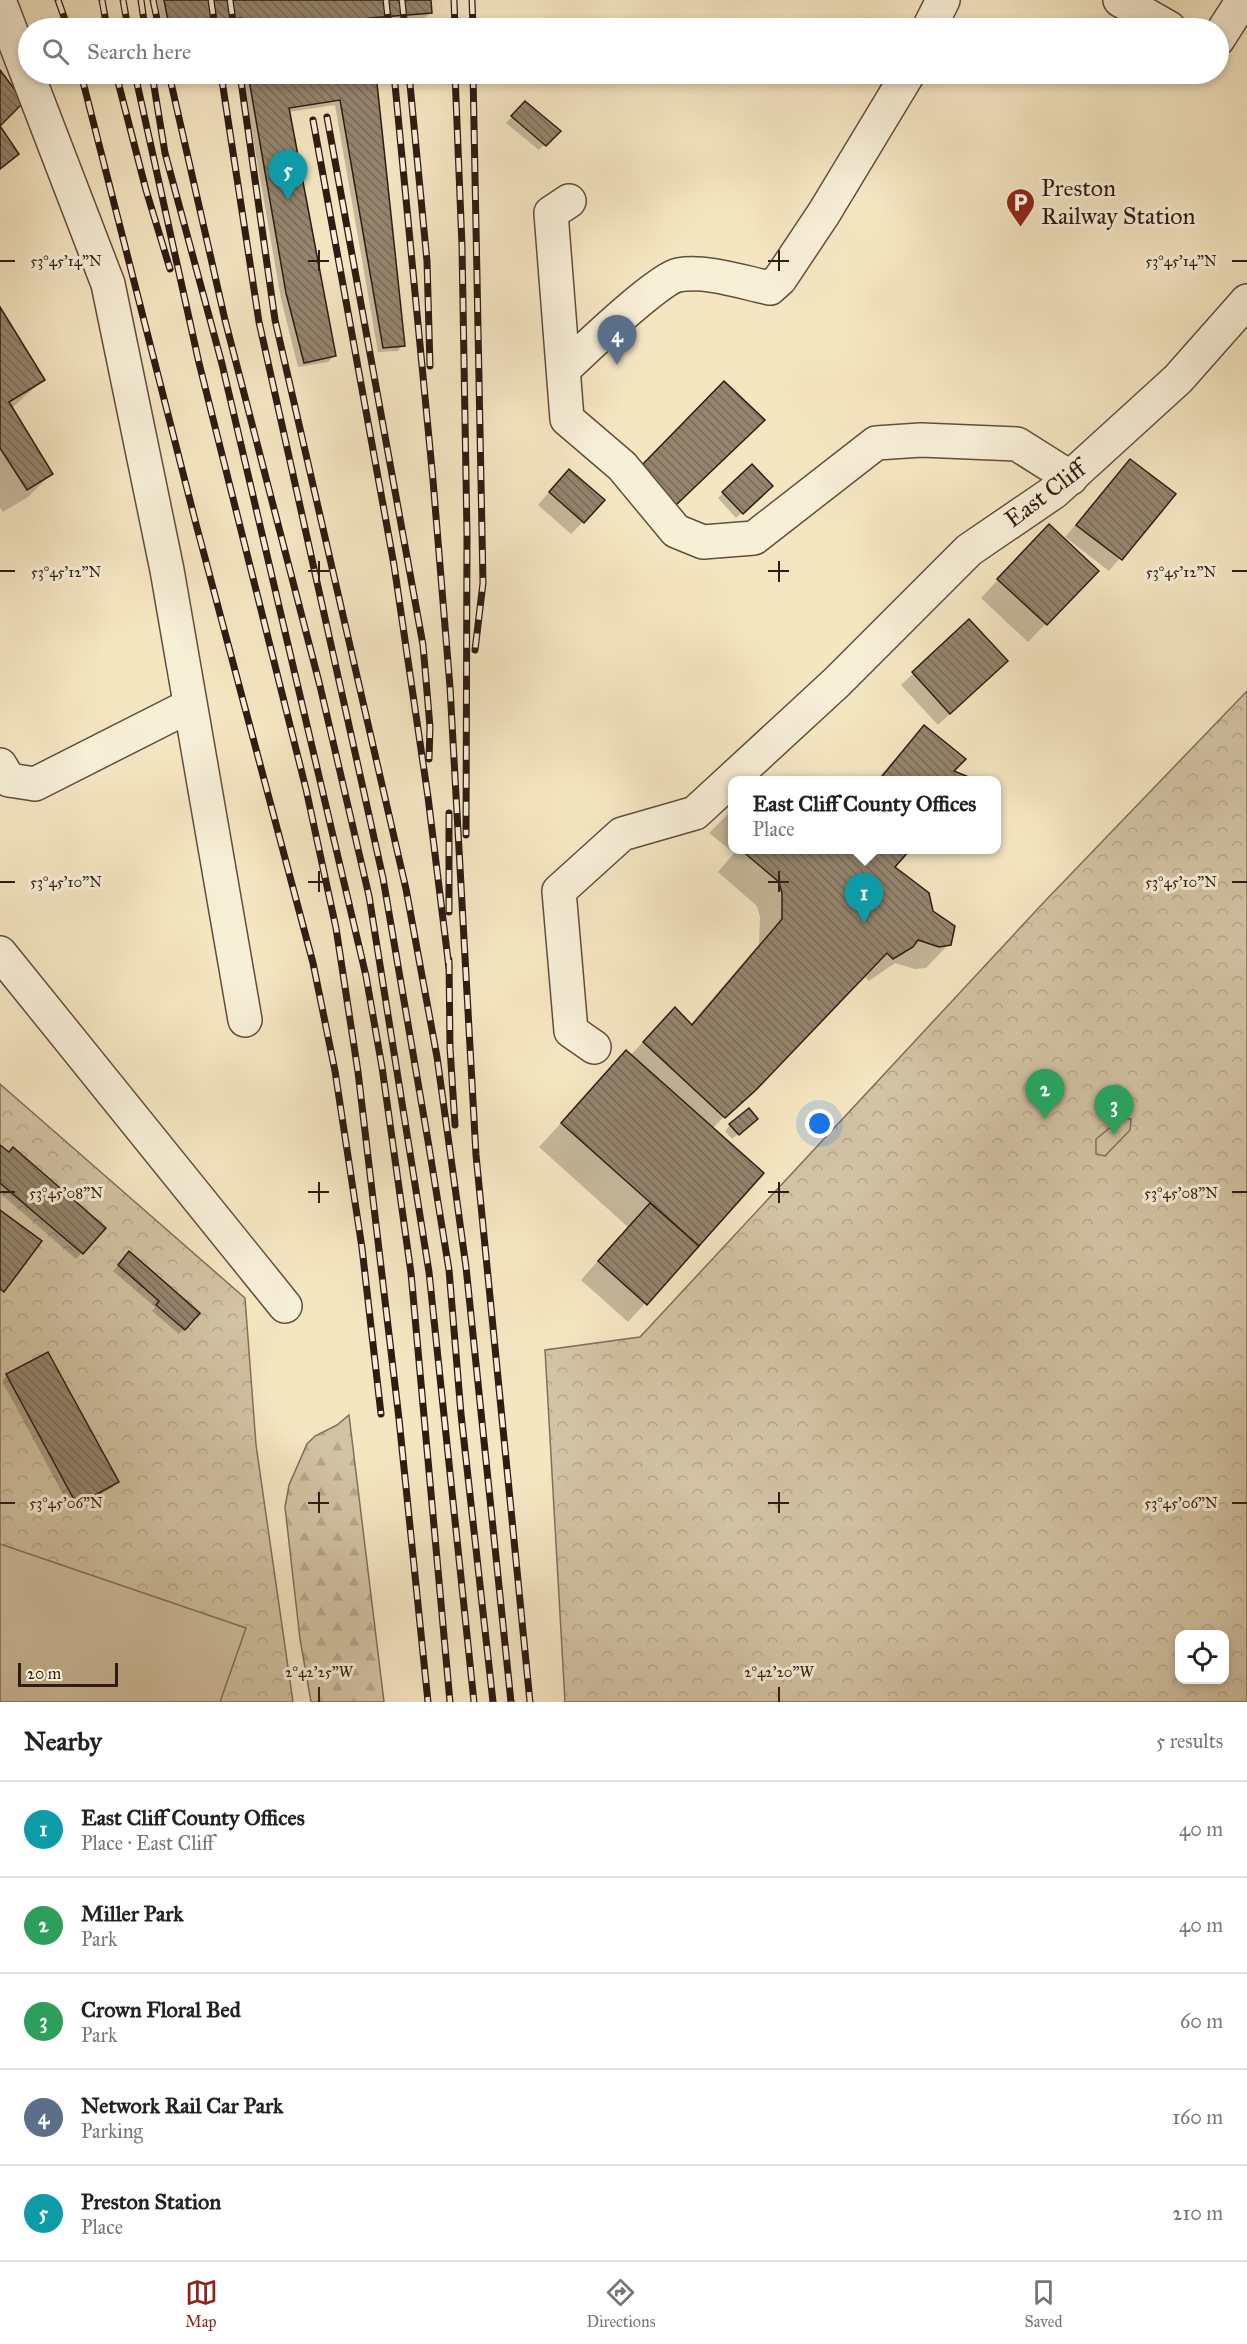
<!DOCTYPE html>
<html lang="en">
<head>
<meta charset="utf-8">
<style>
	:root { --surface:#fff; --page:#f2f2f2; --text:#222; --muted:#767676; --line:#e0e0e0; --accent:#8f2418 }
	body { margin:0; font-family:"IM FELL Great Primer",serif; background:var(--page); color:var(--text) }
	.controls { position:absolute; right:18px; bottom:18px; display:grid; overflow:hidden; border-radius:12px; box-shadow:0 3px 9px #0003 }
	.controls button { width:54px; height:54px; display:grid; place-items:center; padding:0; border:0; border-bottom:2px solid var(--line); background:var(--surface); color:var(--text); font:30px sans-serif }
	.scale { position:absolute; left:18px; bottom:15px; width:100px; box-sizing:border-box; padding-left:6px; border:3px solid #2e1b13; border-top:0; font-size:16px; line-height:21px; white-space:nowrap; color:#2e1b13; -webkit-text-stroke:4px #f8efd7; paint-order:stroke }
	.you { position:absolute; left:820px; top:1124px; width:21px; height:21px; margin:-15px; border:4px solid #fff; border-radius:50%; background:#1a73e8; box-shadow:0 0 0 9px #1a73e833 }
	.badge { display:grid; place-items:center; width:39px; height:39px; border-radius:50%; background:var(--accent); color:#fff; font-size:20px; font-weight:700 }
	.pin { position:absolute; translate:-50% -50px; filter:drop-shadow(0 2px 3px #0008) }
	.pin::after { content:''; position:absolute; top:32px; width:21px; height:18px; background:inherit; clip-path:polygon(0 0,100% 0,50% 100%) }
	.popup { position:absolute; left:728px; top:776px; width:273px; height:78px; box-sizing:border-box; display:grid; place-content:center; border-radius:12px; background:var(--surface); filter:drop-shadow(0 2px 4px #0005); font-size:20px; white-space:nowrap; color:var(--muted) }
	.popup b { font-size:22px; color:var(--text) }
	.popup::after { content:''; position:absolute; left:50%; top:100%; margin-left:-12px; border:12px solid transparent; border-top-color:var(--surface) }
	.list { margin:0; padding:0; list-style:none }
	h2 { display:flex; justify-content:space-between; align-items:center; height:78px; margin:0; padding:0 24px; font-size:26px }
	h2 small { font-size:20px; font-weight:400; color:var(--muted) }
	.list li { display:grid; grid-template-columns:39px 1fr auto; gap:18px; align-items:center; box-sizing:border-box; height:96px; padding:0 24px; border-top:2px solid var(--line) }
	.list b { display:block; font-size:22px; white-space:nowrap }
	.list p { margin:0; font-size:20px; white-space:nowrap; color:var(--muted) }
	.list em { font-size:20px; font-style:normal; color:var(--muted) }
	.icon { flex:none; width:33px; height:33px; fill:none; stroke:currentColor; stroke-width:2; stroke-linecap:round; stroke-linejoin:round }
	.map { position:relative; flex:none; width:1247px; height:1702px; overflow:hidden }
	.search { position:absolute; background:var(--surface); box-shadow:0 3px 9px #0003; left:18px; right:18px; top:18px; height:66px; display:flex; align-items:center; gap:15px; box-sizing:border-box; padding:0 21px; border-radius:33px; color:var(--muted); font-size:22px }
	.sheet { height:558px; background:var(--surface) }
	nav { display:flex; justify-content:space-around; align-items:center; box-sizing:border-box; height:84px; border-top:2px solid var(--line); background:var(--surface); font-size:16px; color:var(--muted) }
	nav a { display:grid; justify-items:center; gap:3px }
	nav .on { color:var(--accent) }
	.map>svg:first-child { display:block }
	.forest { fill:url(#forest-firs); stroke:#806f5c; stroke-width:1.5 }
	.park { fill:url(#park-crowns); stroke:#806f5c; stroke-width:1.5; fill-rule:evenodd }
	.garden { fill:#d3c3a4; stroke:#806f5c; stroke-width:1.5 }
	.shadow { fill:#0003 }
	.building { fill:url(#building-back-hatch); stroke:#2e1b13; stroke-width:1.5 }
	.lines { fill:none; stroke-linecap:round; stroke-linejoin:round }
	.minor-casing { stroke:#604e3f; stroke-width:36 }
	.minor { stroke:#f8efd7; stroke-width:33 }
	.rail-casing { stroke:#2e1b13; stroke-width:7 }
	.rail { stroke:#f8efd7; stroke-width:4.5; stroke-dasharray:14; stroke-linecap:butt }
	.ticks { fill:none; stroke:#2e1b13; stroke-width:2 }
	.labels { text-anchor:middle; stroke-width:6; stroke-linejoin:round; paint-order:stroke }
	.poi-label { font-size:24px; fill:#2e1b13; stroke:#f8efd7; text-anchor:start }
	.street-label { font-size:24px; fill:#2e1b13; stroke:#f8efd7 }
	.ticks-label { font-size:15px; text-anchor:middle; fill:#2e1b13; stroke:#f8efd7; stroke-width:6; stroke-linejoin:round; paint-order:stroke }
</style>
</head>
<body>
<div class="map">
<svg width="1247" height="1702" viewBox="0 0 1247 1702">
	<defs>
		<pattern id="forest-firs" width="22" height="20" patternUnits="userSpaceOnUse" patternTransform="scale(1.5)"><rect width="22" height="20" fill="#d3c3a4"/><path d="M5 1l3.5 6h-7zM16 11l3.5 6h-7z" fill="#b5a78c"/></pattern>
		<pattern id="park-crowns" width="20" height="18" patternUnits="userSpaceOnUse" patternTransform="scale(1.5)"><rect width="20" height="18" fill="#d3c3a4"/><path d="M2 6a3 3 0 1 1 6 0M12 15a3 3 0 1 1 6 0" fill="none" stroke="#b5a78c"/></pattern>
		<pattern id="building-back-hatch" width="6" height="6" patternUnits="userSpaceOnUse" patternTransform="scale(1.5)"><rect width="6" height="6" fill="#95856e"/><path d="M-1 5l2 2M0 0l6 6M5-1l2 2" fill="none" stroke="#7a6c59"/></pattern>
	</defs>
	<rect width="100%" height="100%" fill="#f5e6c2"/>
	<filter id="stains"><feTurbulence type="fractalNoise" baseFrequency=".00333" numOctaves="4"/><feColorMatrix values="0 0 0 0 .2 0 0 0 0 .09 0 0 0 0 .02 0 0 0 .5 -.17"/></filter>
	<radialGradient id="worn" r=".72"><stop offset=".6" stop-color="#630" stop-opacity="0"/><stop offset="1" stop-color="#630" stop-opacity=".3"/></radialGradient>
	<path class="forest" d="M 349,1415 L 384,1702 L 311,1702 L 300,1639 L 285,1507 L 289,1485 L 307,1444 L 315,1436 L 337,1425 Z"/>
	<g class="park">
		<path d="M 1247,691 L 1247,1702 L 565,1702 L 545,1350 L 640,1337 L 1045,901 ZM 1180,1634 L 1224,1634 L 1224,1680 L 1180,1680 Z"/>
		<path d="M 0,1084 L 245,1298 L 256,1445 L 293,1702 L 0,1702 Z"/>
	</g>
	<g class="garden">
		<path d="M 1122,1118 L 1131,1119 L 1130,1130 L 1105,1156 L 1096,1154 L 1096,1139 Z"/>
		<path d="M 0,1544 L 246,1628 L 220,1702 L 0,1702 Z"/>
	</g>
	<g class="shadow">
		<path d="M 157,0 L 430,0 L 431,12 L 425,18 L 369,22 L 370,28 L 237,28 L 236,23 L 163,28 Z"/>
		<path d="M 242,74 L 375,74 L 403,345 L 398,351 L 378,352 L 335,105 L 288,112 L 334,356 L 328,362 L 298,367 L 281,299 Z"/>
		<path d="M 526,103 L 559,131 L 539,150 L 506,123 Z"/>
		<path d="M 0,310 L 43,380 L 11,409 L 51,474 L 28,497 L 3,512 L 0,508 Z"/>
		<path d="M 752,466 L 771,486 L 736,518 L 718,498 Z"/>
		<path d="M 1119,473 L 1174,494 L 1109,571 L 1065,537 Z"/>
		<path d="M 557,483 L 583,522 L 571,534 L 538,505 Z"/>
		<path d="M 1032,543 L 1097,571 L 1028,642 L 981,598 Z"/>
		<path d="M 969,621 L 994,673 L 938,725 L 901,685 Z"/>
		<path d="M 924,727 L 951,772 L 968,778 L 966,780 L 876,780 Z"/>
		<path d="M 732,810 L 732,850 L 908,850 L 893,867 L 932,912 L 949,944 L 926,968 L 915,969 L 895,963 L 869,981 L 863,975 L 712,1129 L 762,1174 L 628,1322 L 581,1280 L 628,1227 L 539,1147 L 626,1052 L 630,1056 L 652,1032 L 690,1025 L 759,944 L 760,917 L 757,906 L 718,872 L 734,853 L 709,833 Z"/>
		<path d="M 750,1124 L 732,1139 L 725,1131 L 730,1125 Z"/>
		<path d="M 0,1147 L 104,1228 L 76,1259 L 0,1193 Z"/>
		<path d="M 124,1259 L 184,1329 L 179,1334 L 152,1311 L 155,1307 L 113,1271 Z"/>
		<path d="M 7,1375 L 117,1482 L 112,1488 L 71,1509 L 2,1381 Z"/>
	</g>
	<g class="building">
		<path d="M 164,0 L 431,0 L 432,13 L 370,18 L 372,28 L 242,28 L 241,18 L 169,26 Z"/>
		<path d="M 0,70 L 24,102 L 0,126 L 19,154 L 0,169 Z"/>
		<path d="M 248,74 L 376,74 L 405,346 L 383,348 L 340,100 L 289,108 L 336,356 L 304,363 L 286,293 Z"/>
		<path d="M 525,101 L 561,131 L 546,146 L 511,116 Z"/>
		<path d="M 0,307 L 45,380 L 9,402 L 53,474 L 27,490 L 0,448 Z"/>
		<path d="M 724,381 L 765,420 L 675,506 L 640,467 Z"/>
		<path d="M 1130,459 L 1176,494 L 1122,560 L 1076,525 Z"/>
		<path d="M 752,464 L 773,486 L 743,514 L 722,492 Z"/>
		<path d="M 569,469 L 605,500 L 584,523 L 549,492 Z"/>
		<path d="M 1049,524 L 1099,571 L 1047,625 L 997,579 Z"/>
		<path d="M 969,619 L 1008,661 L 950,714 L 912,672 Z"/>
		<path d="M 924,725 L 966,759 L 954,771 L 971,778 L 968,780 L 879,780 Z"/>
		<path d="M 741,850 L 910,850 L 895,867 L 929,893 L 933,911 L 955,926 L 951,945 L 939,947 L 918,940 L 913,947 L 893,959 L 887,953 L 756,1090 L 725,1118 L 643,1042 L 675,1007 L 692,1025 L 782,919 L 782,893 L 779,882 Z"/>
		<path d="M 626,1050 L 764,1173 L 699,1246 L 561,1123 Z"/>
		<path d="M 749,1108 L 758,1119 L 739,1135 L 729,1124 Z"/>
		<path d="M 0,1145 L 9,1152 L 13,1147 L 106,1228 L 83,1254 L 0,1183 Z"/>
		<path d="M 650,1203 L 699,1246 L 647,1305 L 598,1261 Z"/>
		<path d="M 0,1210 L 42,1241 L 4,1292 L 0,1289 Z"/>
		<path d="M 129,1251 L 200,1313 L 185,1330 L 156,1305 L 159,1301 L 118,1265 Z"/>
		<path d="M 48,1352 L 119,1482 L 77,1505 L 6,1374 Z"/>
	</g>
	<g class="lines">
		<defs>
			<g id="minor">
				<path d="M 1120,0 L 1169,28"/>
				<path d="M 0,3 L 108,284 L 167,570 L 245,1020"/>
				<path d="M 929,28 L 943,0"/>
				<path d="M 1218,39 L 1243,0"/>
				<path d="M 569,201 L 551,213 L 567,419 L 622,466 L 676,531 L 703,542 L 754,538 L 876,443 L 921,440 L 1017,444 L 1071,478"/>
				<path d="M 564,369 C 582,352 659,278 678,275 C 707,270 741,282 770,288 L 780,279 L 824,213 L 908,74"/>
				<path d="M 0,765 L 9,780 L 35,784 L 189,706"/>
				<path d="M 0,953 L 285,1306"/>
				<path d="M 594,1047 L 571,1031 L 559,891 L 622,834 L 695,813 L 837,682 L 969,550 L 1054,492 L 1178,379 L 1247,301"/>
			</g>
		</defs>
		<use href="#minor" class="minor-casing"/>
		<use href="#minor" class="minor"/>
		<defs>
			<g id="rail">
				<path d="M 58,0 L 68,28"/>
				<path d="M 102,0 L 107,28"/>
				<path d="M 123,0 L 128,28"/>
				<path d="M 141,0 L 145,28"/>
				<path d="M 153,0 L 159,28"/>
				<path d="M 211,0 L 215,28"/>
				<path d="M 230,0 L 234,28"/>
				<path d="M 386,0 L 389,28"/>
				<path d="M 402,0 L 405,28"/>
				<path d="M 454,0 L 455,28"/>
				<path d="M 472,0 L 473,28"/>
				<path d="M 81,74 L 196,524 L 313,963 L 335,1071 L 362,1248 L 381,1414"/>
				<path d="M 116,74 L 146,190 L 170,269"/>
				<path d="M 135,74 L 199,363 L 306,789 L 336,928 L 358,1072 L 399,1419 L 428,1702"/>
				<path d="M 152,74 L 165,153 L 222,364 L 366,976 L 382,1067 L 411,1273 L 450,1702"/>
				<path d="M 169,74 L 225,320 L 320,686 L 369,896 L 429,1272 L 474,1702"/>
				<path d="M 221,74 L 259,322 L 383,878 L 428,1141 L 449,1270 L 461,1414 L 493,1702"/>
				<path d="M 240,74 L 275,320 L 406,889 L 437,1057 L 466,1267 L 511,1702"/>
				<path d="M 394,74 L 433,480 L 450,687 L 476,1155 L 530,1702"/>
				<path d="M 409,74 L 427,261 L 430,366"/>
				<path d="M 455,74 L 462,246 L 467,535 L 466,835"/>
				<path d="M 473,74 L 483,583 L 475,650"/>
				<path d="M 327,117 L 423,645 L 430,727 L 429,759"/>
				<path d="M 313,120 L 394,565 L 428,797 L 449,968"/>
				<path d="M 449,912 L 449,813"/>
				<path d="M 449,960 L 450,1048 L 455,1125"/>
			</g>
		</defs>
		<use href="#rail" class="rail-casing"/>
		<use href="#rail" class="rail"/>
	</g>
	<path class="ticks" d="M 319,250 L 319,271M 779,250 L 779,271M 0,261 L 15,261M 308,261 L 329,261M 768,261 L 789,261M 1232,261 L 1247,261M 319,561 L 319,582M 779,561 L 779,582M 0,571 L 15,571M 308,571 L 329,571M 768,571 L 789,571M 1232,571 L 1247,571M 319,871 L 319,892M 779,871 L 779,892M 0,882 L 15,882M 308,882 L 329,882M 768,882 L 789,882M 1232,882 L 1247,882M 319,1182 L 319,1203M 779,1182 L 779,1203M 0,1192 L 15,1192M 308,1192 L 329,1192M 768,1192 L 789,1192M 1232,1192 L 1247,1192M 319,1492 L 319,1513M 779,1492 L 779,1513M 0,1503 L 15,1503M 308,1503 L 329,1503M 768,1503 L 789,1503M 1232,1503 L 1247,1503M 319,1687 L 319,1702M 779,1687 L 779,1702"/>
	<defs>
		<symbol id="parking-pin" viewBox="-11 -11 22 30"><path d="M0 17L-7.5 6A9.5 9.5 0 1 1 7.5 6Z" fill="#8f2418" stroke="#f8efd7"/><path d="M-3.5-5.5H1a3.5 3.5 0 0 1 0 7H-1V5.5H-3.5ZM-1-3.4V-.6H.8a1.4 1.4 0 0 0 0-2.8Z" fill="#fff"/></symbol>
	</defs>
	<g fill-rule="evenodd">
		<use href="#parking-pin" x="1004" y="186" width="33" height="45"/>
	</g>
	<g class="labels">
		<g class="poi-label">
			<text x="1041" y="196">Preston<tspan x="1041" dy="28">Railway Station</tspan></text>
		</g>
		<g class="street-label">
			<text transform="translate(1045 494) rotate(-37)" y="8">East Cliff</text>
		</g>
	</g>
	<g class="ticks-label">
		<text x="66" y="266">53°45'14"N</text>
		<text x="1181" y="266">53°45'14"N</text>
		<text x="66" y="577">53°45'12"N</text>
		<text x="1181" y="577">53°45'12"N</text>
		<text x="66" y="887">53°45'10"N</text>
		<text x="1181" y="887">53°45'10"N</text>
		<text x="66" y="1198">53°45'08"N</text>
		<text x="1181" y="1198">53°45'08"N</text>
		<text x="66" y="1508">53°45'06"N</text>
		<text x="1181" y="1508">53°45'06"N</text>
		<text x="319" y="1677">2°42'25"W</text>
		<text x="779" y="1677">2°42'20"W</text>
	</g>
	<rect width="100%" height="100%" filter="url(#stains)"/>
	<rect width="100%" height="100%" fill="url(#worn)"/>
</svg>
<div class="controls">
<button><svg class="icon" aria-label="locate" viewBox="0 0 24 24"><circle cx="12" cy="12" r="6"/><path d="M12 2v4M12 18v4M2 12h4M18 12h4"/></svg></button>
</div>
<div class="scale">20 m</div>
<div class="you"></div>
<div class="pin badge" style="left:864px;top:923px;background:#0f9aa8">1</div>
<div class="popup"><b>East Cliff County Offices</b>Place</div>
<div class="pin badge" style="left:1045px;top:1119px;background:#2e9e5b">2</div>
<div class="pin badge" style="left:1114px;top:1135px;background:#2e9e5b">3</div>
<div class="pin badge" style="left:617px;top:365px;background:#5c6f8a">4</div>
<div class="pin badge" style="left:288px;top:200px;background:#0f9aa8">5</div>
<div class="search"><svg class="icon" aria-label="search" viewBox="0 0 24 24"><circle cx="10" cy="10" r="6"/><path d="M15 15l6 6"/></svg>Search here</div>
</div>
<section class="sheet">
<h2>Nearby<small>5 results</small></h2>
<ul class="list">
<li><span class="badge" style="background:#0f9aa8">1</span><div><b>East Cliff County Offices</b><p>Place · East Cliff</p></div><em>40 m</em></li>
<li><span class="badge" style="background:#2e9e5b">2</span><div><b>Miller Park</b><p>Park</p></div><em>40 m</em></li>
<li><span class="badge" style="background:#2e9e5b">3</span><div><b>Crown Floral Bed</b><p>Park</p></div><em>60 m</em></li>
<li><span class="badge" style="background:#5c6f8a">4</span><div><b>Network Rail Car Park</b><p>Parking</p></div><em>160 m</em></li>
<li><span class="badge" style="background:#0f9aa8">5</span><div><b>Preston Station</b><p>Place</p></div><em>210 m</em></li>
</ul>
</section>
<nav>
<a class="on"><svg class="icon" aria-label="map" viewBox="0 0 24 24"><path d="M3 6l6-2 6 2 6-2v14l-6 2-6-2-6 2zM9 4v14M15 6v14"/></svg>Map</a>
<a><svg class="icon" aria-label="directions" viewBox="0 0 24 24"><path d="M12 3l9 9-9 9-9-9zM9 14v-3h6M13 9l2 2-2 2"/></svg>Directions</a>
<a><svg class="icon" aria-label="saved" viewBox="0 0 24 24"><path d="M7 4h10v16l-5-4-5 4z"/></svg>Saved</a>
</nav>
</body>
</html>
